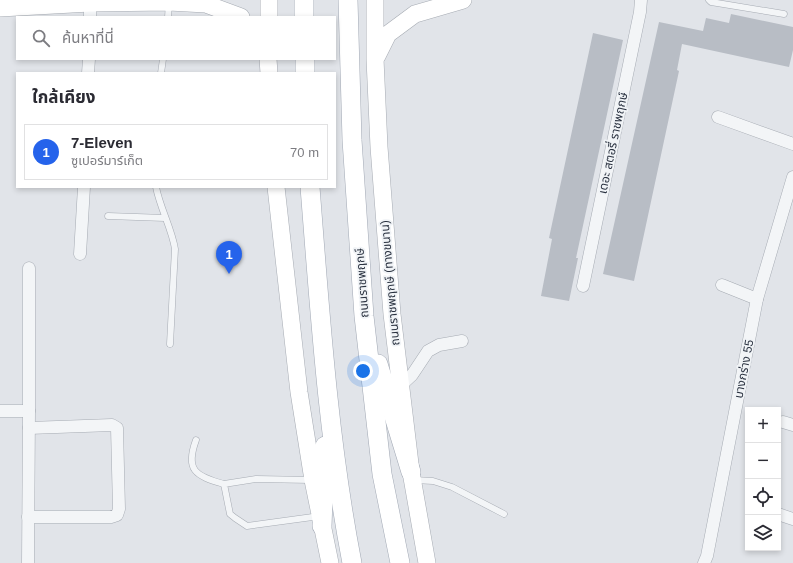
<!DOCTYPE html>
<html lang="th">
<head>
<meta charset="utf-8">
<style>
	:root { --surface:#fff; --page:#f2f2f3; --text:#2b2b33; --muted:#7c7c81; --line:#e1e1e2; --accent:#2563eb }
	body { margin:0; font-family:Arial,"Noto Sans Thai",sans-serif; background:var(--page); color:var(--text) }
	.controls { position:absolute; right:12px; bottom:12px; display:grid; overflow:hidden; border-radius:0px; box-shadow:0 2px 6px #0003 }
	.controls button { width:36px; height:36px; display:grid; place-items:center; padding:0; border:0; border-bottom:1px solid var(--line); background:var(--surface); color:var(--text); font:20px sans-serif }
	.you { position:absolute; left:363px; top:371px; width:14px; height:14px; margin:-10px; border:3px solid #fff; border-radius:50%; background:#1a73e8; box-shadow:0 0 0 6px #1a73e833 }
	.badge { display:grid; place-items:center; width:26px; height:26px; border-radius:50%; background:var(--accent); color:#fff; font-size:13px; font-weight:700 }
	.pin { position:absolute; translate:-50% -33px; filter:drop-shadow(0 1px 2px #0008) }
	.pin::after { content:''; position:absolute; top:21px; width:14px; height:12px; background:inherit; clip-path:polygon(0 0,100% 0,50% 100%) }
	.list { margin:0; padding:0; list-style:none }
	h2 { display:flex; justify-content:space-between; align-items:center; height:52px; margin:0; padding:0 16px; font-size:17px }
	h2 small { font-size:13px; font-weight:400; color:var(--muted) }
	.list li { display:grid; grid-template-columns:26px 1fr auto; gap:12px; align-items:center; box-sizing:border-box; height:56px; margin:0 8px 8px; padding:0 8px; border:1px solid var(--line); border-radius:0px }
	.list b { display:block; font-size:15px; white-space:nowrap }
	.list p { margin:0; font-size:13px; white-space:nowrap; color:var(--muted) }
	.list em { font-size:13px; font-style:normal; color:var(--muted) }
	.icon { flex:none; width:22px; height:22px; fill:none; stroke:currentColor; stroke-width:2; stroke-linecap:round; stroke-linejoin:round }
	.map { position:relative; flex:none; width:793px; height:563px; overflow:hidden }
	.search { position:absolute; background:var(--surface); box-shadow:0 2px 6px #0003; left:16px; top:16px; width:320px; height:44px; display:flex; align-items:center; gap:10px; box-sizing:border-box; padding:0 14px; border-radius:0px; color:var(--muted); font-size:15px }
	.panel { position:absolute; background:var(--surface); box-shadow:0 2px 6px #0003; left:16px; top:72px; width:320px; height:116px; border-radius:0px }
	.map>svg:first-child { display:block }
	.building { fill:#b8bdc5 }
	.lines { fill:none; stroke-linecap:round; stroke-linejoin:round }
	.lane-casing { stroke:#a6abb3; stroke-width:7 }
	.street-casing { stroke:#a6abb3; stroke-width:13 }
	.secondary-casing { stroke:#a6abb3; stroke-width:18 }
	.primary-casing { stroke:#a1a8b4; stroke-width:20 }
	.lane { stroke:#f3f5f7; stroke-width:6 }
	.street { stroke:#f3f5f7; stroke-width:12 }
	.secondary { stroke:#fff; stroke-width:17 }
	.primary { stroke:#fff; stroke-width:19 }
	.labels { text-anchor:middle; stroke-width:3.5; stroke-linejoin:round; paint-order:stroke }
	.street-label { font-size:12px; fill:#2a3240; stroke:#f0f3f6 }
</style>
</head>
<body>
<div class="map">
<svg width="793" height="563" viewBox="0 0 793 563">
	<rect width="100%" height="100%" fill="#e1e4e9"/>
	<g class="building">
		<path d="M 731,14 L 793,27 L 793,50 L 789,67 L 682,44 L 677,70 L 679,71 L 634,281 L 603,274 L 659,22 L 703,31 L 706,18 L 729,23 Z"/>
		<path d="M 593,33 L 623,40 L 576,258 L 578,258 L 569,301 L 541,296 L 552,239 L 549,238 Z"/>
	</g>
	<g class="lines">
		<defs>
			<g id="lane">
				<path d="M 709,0 L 711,2 L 784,14"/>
				<path d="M 168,17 L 169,3"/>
				<path d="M 161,73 L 163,59"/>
				<path d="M 156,187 C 160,208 172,229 175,249 L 170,344"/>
				<path d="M 108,216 L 165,218"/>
				<path d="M 196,440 C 185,470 195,476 224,484"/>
				<path d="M 311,480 L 256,479 L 224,484 L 230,514 L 235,518 L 247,526 L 320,516"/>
				<path d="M 414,480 L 433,481 L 452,487 L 504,514"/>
			</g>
			<g id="street">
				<path d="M 90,17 L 90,3"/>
				<path d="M 88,73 L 89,59"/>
				<path d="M 718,117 L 793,144"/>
				<path d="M 80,254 L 84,187"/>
				<path d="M 722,285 L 757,299"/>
				<path d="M 583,286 L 640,12 L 641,0"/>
				<path d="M 400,386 L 412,375 L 428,351 L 439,345 L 462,341"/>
				<path d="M 0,411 L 29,411"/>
				<path d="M 783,422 L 793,425"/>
				<path d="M 778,514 L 793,519"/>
				<path d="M 28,517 L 111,517 L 117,515 L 119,509 L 117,428 L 112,425 L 29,428"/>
				<path d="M 28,563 L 29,411 L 29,268"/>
				<path d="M 704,563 L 707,556 L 757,299 L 793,177"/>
			</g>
			<g id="secondary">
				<path d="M 375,0 L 375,59 L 379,147 L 392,314 L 411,472 L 427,563"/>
				<path d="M 0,8 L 90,3 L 169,2 L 206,4 L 241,17"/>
				<path d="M 269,17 L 269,0"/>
				<path d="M 377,56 L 388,34 L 415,14 L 463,0"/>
				<path d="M 268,59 L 269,73"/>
				<path d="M 276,187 L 299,392 L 313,480 L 330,563"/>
			</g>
			<g id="primary">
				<path d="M 304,0 L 304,17"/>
				<path d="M 348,0 L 352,140 L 364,316 L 382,474 L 400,563"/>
				<path d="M 305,59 L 305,73"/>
				<path d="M 310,187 C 320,313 328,439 352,563"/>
				<path d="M 378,364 L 411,472"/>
				<path d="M 322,526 L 325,446"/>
			</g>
		</defs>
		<use href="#lane" class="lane-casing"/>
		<use href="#street" class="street-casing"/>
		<use href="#secondary" class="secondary-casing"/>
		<use href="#primary" class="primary-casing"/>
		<use href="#lane" class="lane"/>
		<use href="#street" class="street"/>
		<use href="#secondary" class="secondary"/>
		<use href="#primary" class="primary"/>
	</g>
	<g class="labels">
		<g class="street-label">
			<text transform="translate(613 143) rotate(-78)" y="4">เดอะ สตอรี่ ราชพฤกษ์</text>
			<text transform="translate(362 283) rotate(-94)" y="4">ถนนราชพฤกษ์</text>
			<text transform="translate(390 283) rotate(-95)" y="4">ถนนราชพฤกษ์ (ทางขนาน)</text>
			<text transform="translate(744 369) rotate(-79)" y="4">บางกร่าง 55</text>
		</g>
	</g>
</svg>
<div class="controls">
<button>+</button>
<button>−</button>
<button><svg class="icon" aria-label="locate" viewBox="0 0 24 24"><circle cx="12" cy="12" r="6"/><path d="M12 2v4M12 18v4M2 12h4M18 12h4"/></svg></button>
<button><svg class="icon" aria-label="layers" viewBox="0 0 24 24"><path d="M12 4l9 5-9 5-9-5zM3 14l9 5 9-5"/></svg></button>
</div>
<div class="you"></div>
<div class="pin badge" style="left:229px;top:274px">1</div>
<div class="search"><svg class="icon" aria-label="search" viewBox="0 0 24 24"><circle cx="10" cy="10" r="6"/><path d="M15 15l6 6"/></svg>ค้นหาที่นี่</div>
<section class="panel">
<h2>ใกล้เคียง<small></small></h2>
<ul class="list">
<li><span class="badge">1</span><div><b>7-Eleven</b><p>ซูเปอร์มาร์เก็ต</p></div><em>70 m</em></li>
</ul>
</section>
</div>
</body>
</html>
